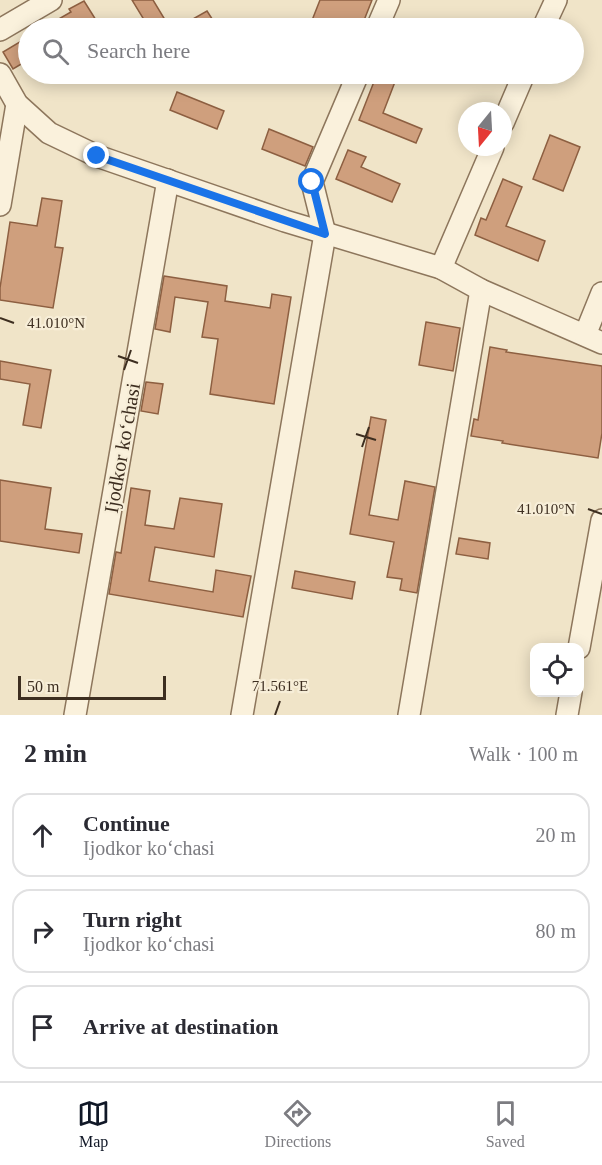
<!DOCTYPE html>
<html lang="en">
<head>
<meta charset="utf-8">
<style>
	:root { --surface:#fff; --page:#f7f7f7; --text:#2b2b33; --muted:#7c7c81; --line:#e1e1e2; --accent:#111827 }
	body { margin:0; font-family:Georgia,serif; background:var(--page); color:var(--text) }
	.controls { position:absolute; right:18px; bottom:18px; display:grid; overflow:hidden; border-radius:12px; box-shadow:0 3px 15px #0003 }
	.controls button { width:54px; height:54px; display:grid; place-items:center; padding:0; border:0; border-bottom:2px solid var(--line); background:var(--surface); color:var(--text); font:30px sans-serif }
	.compass { position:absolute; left:458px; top:102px; width:54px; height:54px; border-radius:50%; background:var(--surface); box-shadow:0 3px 15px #0003; rotate:198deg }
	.scale { position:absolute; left:18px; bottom:15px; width:148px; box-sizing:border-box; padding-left:6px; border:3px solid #3d2e20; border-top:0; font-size:16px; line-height:21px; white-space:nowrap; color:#3d2e20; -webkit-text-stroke:4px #f7eed8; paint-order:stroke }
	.stop { position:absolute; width:18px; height:18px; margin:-14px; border:4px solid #1a73e8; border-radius:50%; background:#fff }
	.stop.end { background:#1a73e8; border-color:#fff; box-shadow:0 2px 6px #0008 }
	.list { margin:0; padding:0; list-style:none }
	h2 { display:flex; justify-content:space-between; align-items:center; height:78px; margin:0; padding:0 24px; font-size:26px }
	h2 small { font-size:20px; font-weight:400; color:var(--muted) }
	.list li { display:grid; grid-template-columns:39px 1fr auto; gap:18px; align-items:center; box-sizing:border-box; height:84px; margin:0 12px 12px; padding:0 12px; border:2px solid var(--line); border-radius:18px }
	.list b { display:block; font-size:22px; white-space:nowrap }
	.list p { margin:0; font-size:20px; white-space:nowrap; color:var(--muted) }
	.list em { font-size:20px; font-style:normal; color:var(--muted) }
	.icon { flex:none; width:33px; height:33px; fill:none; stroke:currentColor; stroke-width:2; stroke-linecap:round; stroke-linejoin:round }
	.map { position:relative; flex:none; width:602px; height:715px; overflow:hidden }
	.search { position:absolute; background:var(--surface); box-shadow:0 3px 15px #0003; left:18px; right:18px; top:18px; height:66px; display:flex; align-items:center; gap:15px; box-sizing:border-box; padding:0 21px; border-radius:33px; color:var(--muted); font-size:22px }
	.sheet { height:366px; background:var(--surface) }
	nav { display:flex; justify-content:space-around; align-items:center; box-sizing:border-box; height:84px; border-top:2px solid var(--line); background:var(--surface); font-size:16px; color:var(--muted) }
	nav a { display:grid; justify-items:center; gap:3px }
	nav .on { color:var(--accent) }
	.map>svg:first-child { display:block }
	.building { fill:#cf9f7d; stroke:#8d5f41; stroke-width:1.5 }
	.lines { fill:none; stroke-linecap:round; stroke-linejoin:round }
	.minor-casing { stroke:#8d765c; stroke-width:24 }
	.minor { stroke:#faf1dc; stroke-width:21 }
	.route { stroke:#1a73e8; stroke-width:8 }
	.ticks { fill:none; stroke:#3d2e20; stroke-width:2 }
	.labels { text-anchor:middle; stroke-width:4.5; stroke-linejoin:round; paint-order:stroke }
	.street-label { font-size:20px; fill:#3d2e20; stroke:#f7eed8 }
	.ticks-label { font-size:15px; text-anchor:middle; fill:#3d2e20; stroke:#f7eed8; stroke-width:4.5; stroke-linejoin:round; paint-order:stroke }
</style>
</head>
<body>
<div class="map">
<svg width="602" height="715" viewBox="0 0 602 715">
	<rect width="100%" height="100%" fill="#f0e4c8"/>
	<g class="building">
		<path d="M 132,0 L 153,0 L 170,28 L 149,28 Z"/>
		<path d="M 320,0 L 372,0 L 361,28 L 309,28 Z"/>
		<path d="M 84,1 L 101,28 L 43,28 L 71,12 L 69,9 Z"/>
		<path d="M 207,11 L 218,28 L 177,28 Z"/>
		<path d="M 28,37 L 28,60 L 13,69 L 3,52 Z"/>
		<path d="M 377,74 L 398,74 L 383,113 L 422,129 L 416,143 L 359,120 Z"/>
		<path d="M 177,92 L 224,111 L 217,129 L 170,110 Z"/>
		<path d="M 269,129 L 313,147 L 305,166 L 262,149 Z"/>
		<path d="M 550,135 L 580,147 L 563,191 L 533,179 Z"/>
		<path d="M 348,150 L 366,157 L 361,167 L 400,184 L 392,202 L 336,179 Z"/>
		<path d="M 503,179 L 522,187 L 506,226 L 545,241 L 538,261 L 475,235 L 481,218 L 486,220 Z"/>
		<path d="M 42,198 L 62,201 L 55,247 L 63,248 L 53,308 L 0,300 L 0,288 L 10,222 L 37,226 Z"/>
		<path d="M 164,276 L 227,286 L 225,301 L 270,308 L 272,294 L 291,297 L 274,404 L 210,394 L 218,339 L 202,337 L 208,302 L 175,297 L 170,332 L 155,329 Z"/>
		<path d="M 426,322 L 460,328 L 453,371 L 419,365 Z"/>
		<path d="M 490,347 L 507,350 L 506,352 L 602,366 L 602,433 L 598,458 L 502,443 L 503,441 L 471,436 L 474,419 L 478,420 Z"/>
		<path d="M 0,361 L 51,370 L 41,428 L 23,425 L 30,384 L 0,379 Z"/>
		<path d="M 146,382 L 163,384 L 158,414 L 141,411 Z"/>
		<path d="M 371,417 L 386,420 L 369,515 L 398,520 L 405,481 L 435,487 L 417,593 L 400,590 L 402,579 L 387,577 L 394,542 L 350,534 Z"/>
		<path d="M 0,480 L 51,488 L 45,529 L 82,534 L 79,553 L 0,541 Z"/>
		<path d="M 131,488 L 150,491 L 145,525 L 174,529 L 180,498 L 222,504 L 214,557 L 155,547 L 149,581 L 213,592 L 216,570 L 251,576 L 243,617 L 109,594 L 116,552 L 121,553 Z"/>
		<path d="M 459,538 L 490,543 L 488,559 L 456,554 Z"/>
		<path d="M 295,571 L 355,582 L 352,599 L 292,588 Z"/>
	</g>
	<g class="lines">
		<defs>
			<g id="minor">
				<path d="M 377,28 L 389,0"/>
				<path d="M 543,28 L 556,0"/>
				<path d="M 0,30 L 51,0"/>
				<path d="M 0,74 L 17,104 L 49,133 L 97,156 L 285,221 L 441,268 L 481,290 L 602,343"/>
				<path d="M 503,123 L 524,74"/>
				<path d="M 0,205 L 17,104"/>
				<path d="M 441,268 L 493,147"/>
				<path d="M 585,335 L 602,293"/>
				<path d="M 579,648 L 602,520"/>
				<path d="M 75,715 L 168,180"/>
				<path d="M 242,715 L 325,234 L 312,182 L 358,74"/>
				<path d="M 409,715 L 481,290"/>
				<path d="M 567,715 L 571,692"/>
			</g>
		</defs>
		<use href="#minor" class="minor-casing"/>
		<use href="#minor" class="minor"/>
	</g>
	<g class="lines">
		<path class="route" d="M 97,156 L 325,234 L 312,182"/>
	</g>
	<path class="ticks" d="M 0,318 L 14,323M 118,356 L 138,363M 124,370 L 131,350M 356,434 L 376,440M 362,447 L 369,427M 588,509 L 602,514M 275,715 L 280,701"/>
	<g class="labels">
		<g class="street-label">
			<text transform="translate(122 448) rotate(-80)" y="7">Ijodkor koʻchasi</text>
		</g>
	</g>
	<g class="ticks-label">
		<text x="56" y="328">41.010°N</text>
		<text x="546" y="514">41.010°N</text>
		<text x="280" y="691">71.561°E</text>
	</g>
</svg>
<div class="controls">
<button><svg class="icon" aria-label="locate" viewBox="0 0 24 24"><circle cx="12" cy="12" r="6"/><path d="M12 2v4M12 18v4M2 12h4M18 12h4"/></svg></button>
</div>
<svg class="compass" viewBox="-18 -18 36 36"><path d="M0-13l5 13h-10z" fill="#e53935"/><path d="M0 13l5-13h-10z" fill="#7c7c81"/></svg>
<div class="scale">50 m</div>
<div class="stop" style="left:312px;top:182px"></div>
<div class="stop end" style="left:97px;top:156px"></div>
<div class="search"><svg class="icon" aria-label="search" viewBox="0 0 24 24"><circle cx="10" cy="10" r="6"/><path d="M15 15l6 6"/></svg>Search here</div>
</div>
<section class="sheet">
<h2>2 min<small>Walk · 100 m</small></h2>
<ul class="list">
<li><svg class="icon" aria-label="ahead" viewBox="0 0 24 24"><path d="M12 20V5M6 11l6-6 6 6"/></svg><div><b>Continue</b><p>Ijodkor koʻchasi</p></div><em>20 m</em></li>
<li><svg class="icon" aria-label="right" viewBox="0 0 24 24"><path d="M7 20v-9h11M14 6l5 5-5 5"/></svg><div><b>Turn right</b><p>Ijodkor koʻchasi</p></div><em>80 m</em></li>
<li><svg class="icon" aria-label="arrive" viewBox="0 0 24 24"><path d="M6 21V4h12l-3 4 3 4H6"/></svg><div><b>Arrive at destination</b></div></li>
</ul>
</section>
<nav>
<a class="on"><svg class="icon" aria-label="map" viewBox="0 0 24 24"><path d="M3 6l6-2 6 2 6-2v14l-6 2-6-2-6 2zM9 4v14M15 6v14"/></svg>Map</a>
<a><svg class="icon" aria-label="directions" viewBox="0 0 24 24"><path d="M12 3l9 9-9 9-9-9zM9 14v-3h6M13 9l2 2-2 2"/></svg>Directions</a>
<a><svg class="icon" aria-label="saved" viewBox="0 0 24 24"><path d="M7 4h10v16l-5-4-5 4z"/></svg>Saved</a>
</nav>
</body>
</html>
